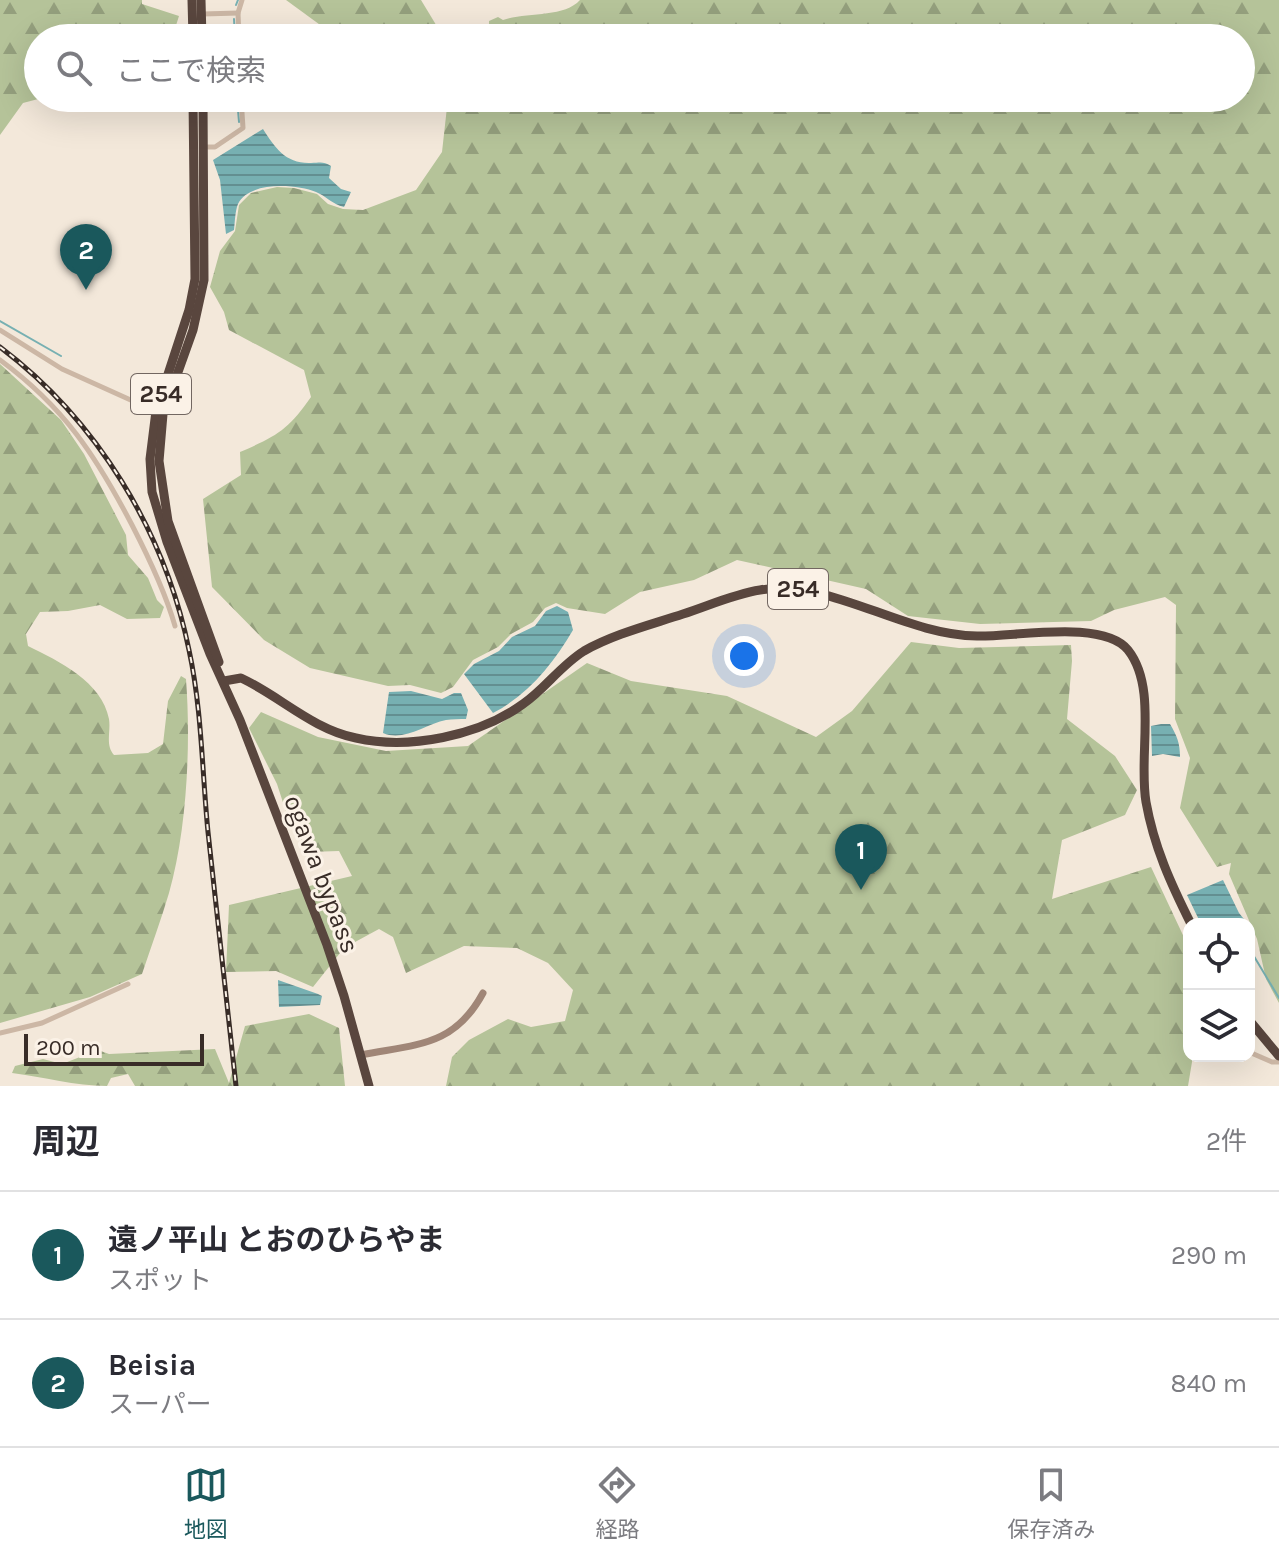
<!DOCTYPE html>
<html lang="ja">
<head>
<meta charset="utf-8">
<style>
	:root { --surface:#fff; --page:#f7f7f7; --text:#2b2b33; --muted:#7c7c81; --line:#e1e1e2; --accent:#1a585c }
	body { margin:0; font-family:Karla,"Noto Sans JP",sans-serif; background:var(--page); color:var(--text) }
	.controls { position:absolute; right:24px; bottom:24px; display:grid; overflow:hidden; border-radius:16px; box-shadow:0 8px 32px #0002 }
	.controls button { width:72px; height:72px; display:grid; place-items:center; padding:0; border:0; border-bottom:2px solid var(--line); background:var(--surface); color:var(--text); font:40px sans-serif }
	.scale { position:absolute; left:24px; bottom:20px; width:180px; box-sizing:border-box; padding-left:8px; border:4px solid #382c27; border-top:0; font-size:22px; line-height:28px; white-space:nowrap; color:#382c27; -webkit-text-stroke:6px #fbf2e7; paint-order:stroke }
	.you { position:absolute; left:744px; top:656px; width:28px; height:28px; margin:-20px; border:6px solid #fff; border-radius:50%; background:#1a73e8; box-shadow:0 0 0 12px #1a73e833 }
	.badge { display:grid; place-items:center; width:52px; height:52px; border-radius:50%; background:var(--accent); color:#fff; font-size:26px; font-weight:700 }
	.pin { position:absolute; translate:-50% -66px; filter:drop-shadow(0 2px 4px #0008) }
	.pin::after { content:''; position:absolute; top:42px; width:28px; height:24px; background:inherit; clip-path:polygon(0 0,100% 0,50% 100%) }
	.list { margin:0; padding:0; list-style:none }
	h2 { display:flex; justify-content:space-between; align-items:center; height:104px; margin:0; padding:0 32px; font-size:34px }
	h2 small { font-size:26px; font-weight:400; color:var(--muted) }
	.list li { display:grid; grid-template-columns:52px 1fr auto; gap:24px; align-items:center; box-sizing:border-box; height:128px; padding:0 32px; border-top:2px solid var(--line) }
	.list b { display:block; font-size:30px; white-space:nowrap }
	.list p { margin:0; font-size:26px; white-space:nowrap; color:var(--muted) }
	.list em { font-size:26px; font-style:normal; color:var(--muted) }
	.icon { flex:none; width:44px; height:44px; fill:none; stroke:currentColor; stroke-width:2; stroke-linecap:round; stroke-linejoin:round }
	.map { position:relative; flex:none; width:1279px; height:1086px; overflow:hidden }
	.search { position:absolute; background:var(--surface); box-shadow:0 8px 32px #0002; left:24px; right:24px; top:24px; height:88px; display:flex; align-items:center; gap:20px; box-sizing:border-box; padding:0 28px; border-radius:44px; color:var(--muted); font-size:30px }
	.sheet { height:360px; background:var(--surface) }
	nav { display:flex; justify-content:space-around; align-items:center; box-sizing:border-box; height:112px; border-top:2px solid var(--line); background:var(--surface); font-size:22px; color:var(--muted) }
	nav a { display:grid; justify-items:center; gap:4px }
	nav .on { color:var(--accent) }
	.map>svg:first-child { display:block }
	.forest { fill:url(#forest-firs) }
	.water { fill:url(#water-rules) }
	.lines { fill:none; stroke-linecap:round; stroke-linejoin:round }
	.stream { stroke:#77b0b2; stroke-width:2 }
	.street { stroke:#ccb7a5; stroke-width:5 }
	.secondary { stroke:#a08677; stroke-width:7 }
	.highway { stroke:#59463e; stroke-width:9 }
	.rail-casing { stroke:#382c27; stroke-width:5 }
	.rail { stroke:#fbf2e7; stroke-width:2; stroke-dasharray:6; stroke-linecap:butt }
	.labels { text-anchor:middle; stroke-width:6; stroke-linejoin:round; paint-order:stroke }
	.shield { fill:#fbf2e7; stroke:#726761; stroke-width:2 }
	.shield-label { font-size:24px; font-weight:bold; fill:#382c27 }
	.street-label { font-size:26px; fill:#382c27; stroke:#fbf2e7 }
</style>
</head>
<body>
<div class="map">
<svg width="1279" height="1086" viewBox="0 0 1279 1086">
	<defs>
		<pattern id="forest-firs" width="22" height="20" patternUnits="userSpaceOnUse" patternTransform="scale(2)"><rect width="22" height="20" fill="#b5c399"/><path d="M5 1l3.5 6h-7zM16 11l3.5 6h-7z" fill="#949f7d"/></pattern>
		<pattern id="water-rules" width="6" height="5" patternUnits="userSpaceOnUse" patternTransform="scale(2)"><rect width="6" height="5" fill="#77b0b2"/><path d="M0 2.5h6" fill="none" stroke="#638f91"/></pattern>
	</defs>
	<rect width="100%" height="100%" fill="#f3e8da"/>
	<g class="forest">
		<path d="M 0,0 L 142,0 L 142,4 L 179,16 L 172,38 L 38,38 L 38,98 L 42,98 L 23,103 L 0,135 Z"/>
		<path d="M 286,0 L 421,0 L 444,38 L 338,38 Z"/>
		<path d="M 580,0 L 1279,0 L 1279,1003 L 1266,979 L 1257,939 L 1229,874 L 1231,863 L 1217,867 L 1180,808 L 1190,758 L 1175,719 L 1176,605 L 1165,597 L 1114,610 L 1091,621 L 980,624 L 908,616 L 866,589 L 737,560 L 694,580 L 640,592 L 605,614 L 567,608 L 556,603 L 545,608 L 533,622 L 511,634 L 498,647 L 473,660 L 453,687 L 441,693 L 410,685 L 388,686 L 310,668 L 264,640 L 212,587 L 203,499 L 241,475 L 240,452 C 277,436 288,430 311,397 L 304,370 L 229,330 L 224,312 L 210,287 L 220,251 L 235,231 L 239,205 L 251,193 L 277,187 L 294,188 L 317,194 L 328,204 L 343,209 L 363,210 L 416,190 L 442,152 L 448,98 L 1241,98 L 1241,38 L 489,38 L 489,21 L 498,17 L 503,20 C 526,12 564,18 580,0 Z"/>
		<path d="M 101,98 L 173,98 L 171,110 L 148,112 L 137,108 L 106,112 Z"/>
		<path d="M 0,364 L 61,420 L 84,454 L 126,535 L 128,555 L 148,578 L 157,600 L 164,607 L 160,618 L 127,619 L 100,605 L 68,611 L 40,612 L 26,634 L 28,646 C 59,661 102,682 109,719 C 111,732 105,745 114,755 L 148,753 L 163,744 L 168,701 L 181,676 L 186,679 C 191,744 187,830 169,893 C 161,920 151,947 142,974 L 90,997 L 0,1023 Z"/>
		<path d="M 911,642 L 959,648 L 1071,645 L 1072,661 L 1067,719 L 1115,756 L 1137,790 L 1125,815 L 1062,840 L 1052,899 L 1151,867 L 1189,948 L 1189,1056 L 1193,1056 L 1188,1086 L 446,1086 L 452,1057 L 469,1040 L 508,1019 L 531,1027 L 565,1021 L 573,990 L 548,963 L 517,948 L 464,946 L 406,973 L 393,937 L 379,929 L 344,948 L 313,987 L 276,971 L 226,972 L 229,905 L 352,876 L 339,851 L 309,852 L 289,821 L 277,784 L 249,728 L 261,712 L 318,737 L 386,751 L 468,746 L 587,663 L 631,681 L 727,696 L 816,737 L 852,711 Z"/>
		<path d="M 309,1014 L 339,1028 L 345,1086 L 135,1086 L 128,1074 L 111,1078 L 107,1086 C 75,1086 44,1077 12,1073 L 15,1066 L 43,1059 L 62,1064 L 98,1050 L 109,1054 L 215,1049 L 229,1083 L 245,1026 Z"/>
	</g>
	<g class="water">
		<path d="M 263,129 C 275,148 286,164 311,163 C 320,163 323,161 331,166 L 329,178 L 341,189 L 351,192 L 344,207 C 332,204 326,196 316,192 C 296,184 249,181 238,204 C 235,211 235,222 234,230 L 226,234 L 220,180 L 213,160 Z"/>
		<path d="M 557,606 L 568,612 L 573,630 C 553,664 528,695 493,713 L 464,674 L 474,664 L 499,651 L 512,637 L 535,626 L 546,611 Z"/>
		<path d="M 411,691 L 442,699 L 454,693 L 461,693 L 468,710 L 466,719 C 460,719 452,719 446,720 C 426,724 404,742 383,733 L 389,692 Z"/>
		<path d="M 1161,724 L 1170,724 C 1177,736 1180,743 1180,757 L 1163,754 L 1152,756 L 1151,726 Z"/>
		<path d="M 1223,880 L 1239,913 L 1248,924 L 1201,924 L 1187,895 Z"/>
		<path d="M 278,980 L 318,994 L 322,996 L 320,1005 L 279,1007 Z"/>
	</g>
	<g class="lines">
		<g class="stream">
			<path d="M 236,5 L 238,0"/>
			<path d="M 234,19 L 235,38"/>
			<path d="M 237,98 L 239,122"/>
			<path d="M 0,321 L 61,356"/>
			<path d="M 1249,948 L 1279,998"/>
		</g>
		<g class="street">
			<path d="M 203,14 L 238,13"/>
			<path d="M 239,38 L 238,13 L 242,0"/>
			<path d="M 203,147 L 215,147 L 243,128 L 241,98"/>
			<path d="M 0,330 L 62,369 L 155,411"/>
			<path d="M 0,360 C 64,407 96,456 132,525 C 149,558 165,591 175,626"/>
			<path d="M 0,1033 L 42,1023 L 128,984"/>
			<path d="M 1249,1052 L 1272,1062 L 1279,1062"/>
		</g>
		<path class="secondary" d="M 361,1055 C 416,1044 454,1047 483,993"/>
		<g class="highway">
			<path d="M 192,0 L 193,38"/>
			<path d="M 201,0 L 202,38"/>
			<path d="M 193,98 L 195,279 L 189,310 L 156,411 L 150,459 L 152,492 L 167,542 L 210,654 L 240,720 L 327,945 L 344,996 L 369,1086"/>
			<path d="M 203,98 L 204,280 L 193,330 L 163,414 L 159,461 L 168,521 L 219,662"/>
			<path d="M 224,681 L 241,678 C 280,696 312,729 356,738 C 409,750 479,736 523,704 C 545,689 560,666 584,651 C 614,634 650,625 683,614 C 708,606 734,594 760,590 C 830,578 902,635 977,636 C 1015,637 1103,619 1128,650 C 1158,688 1138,756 1146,802 C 1154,847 1171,884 1191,924"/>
			<path d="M 1249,1020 L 1279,1056"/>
		</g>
		<defs>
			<path id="rail" d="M 0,347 C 97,420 165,532 189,650 C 202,710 202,772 208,832 C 217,917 227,1001 236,1086"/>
		</defs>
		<use href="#rail" class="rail-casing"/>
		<use href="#rail" class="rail"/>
	</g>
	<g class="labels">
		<g class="shield">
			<rect x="131" y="374" width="60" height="40" rx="6"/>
			<rect x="768" y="569" width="60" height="40" rx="6"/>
		</g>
		<g class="shield-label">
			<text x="161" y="402">254</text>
			<text x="798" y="597">254</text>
		</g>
		<g class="street-label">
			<text transform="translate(322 874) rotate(69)" y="9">ogawa bypass</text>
		</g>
	</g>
</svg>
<div class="controls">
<button><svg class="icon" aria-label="locate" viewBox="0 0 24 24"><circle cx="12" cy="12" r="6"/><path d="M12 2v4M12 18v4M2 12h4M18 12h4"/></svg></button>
<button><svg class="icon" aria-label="layers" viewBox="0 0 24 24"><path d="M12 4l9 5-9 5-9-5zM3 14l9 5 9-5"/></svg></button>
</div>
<div class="scale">200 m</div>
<div class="you"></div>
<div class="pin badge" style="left:861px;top:890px">1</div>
<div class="pin badge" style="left:86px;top:290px">2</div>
<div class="search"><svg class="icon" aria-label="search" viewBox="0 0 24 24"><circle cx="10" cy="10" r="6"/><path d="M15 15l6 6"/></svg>ここで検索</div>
</div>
<section class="sheet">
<h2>周辺<small>2件</small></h2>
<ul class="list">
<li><span class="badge">1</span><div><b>遠ノ平山 とおのひらやま</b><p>スポット</p></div><em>290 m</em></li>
<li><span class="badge">2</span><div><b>Beisia</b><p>スーパー</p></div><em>840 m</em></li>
</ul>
</section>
<nav>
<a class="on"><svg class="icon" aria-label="map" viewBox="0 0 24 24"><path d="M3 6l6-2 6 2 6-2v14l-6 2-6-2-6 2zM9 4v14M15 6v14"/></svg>地図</a>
<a><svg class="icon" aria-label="directions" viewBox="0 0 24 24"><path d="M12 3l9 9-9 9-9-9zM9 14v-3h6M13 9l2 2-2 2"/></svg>経路</a>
<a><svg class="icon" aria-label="saved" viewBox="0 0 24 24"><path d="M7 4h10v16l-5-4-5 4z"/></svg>保存済み</a>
</nav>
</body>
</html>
